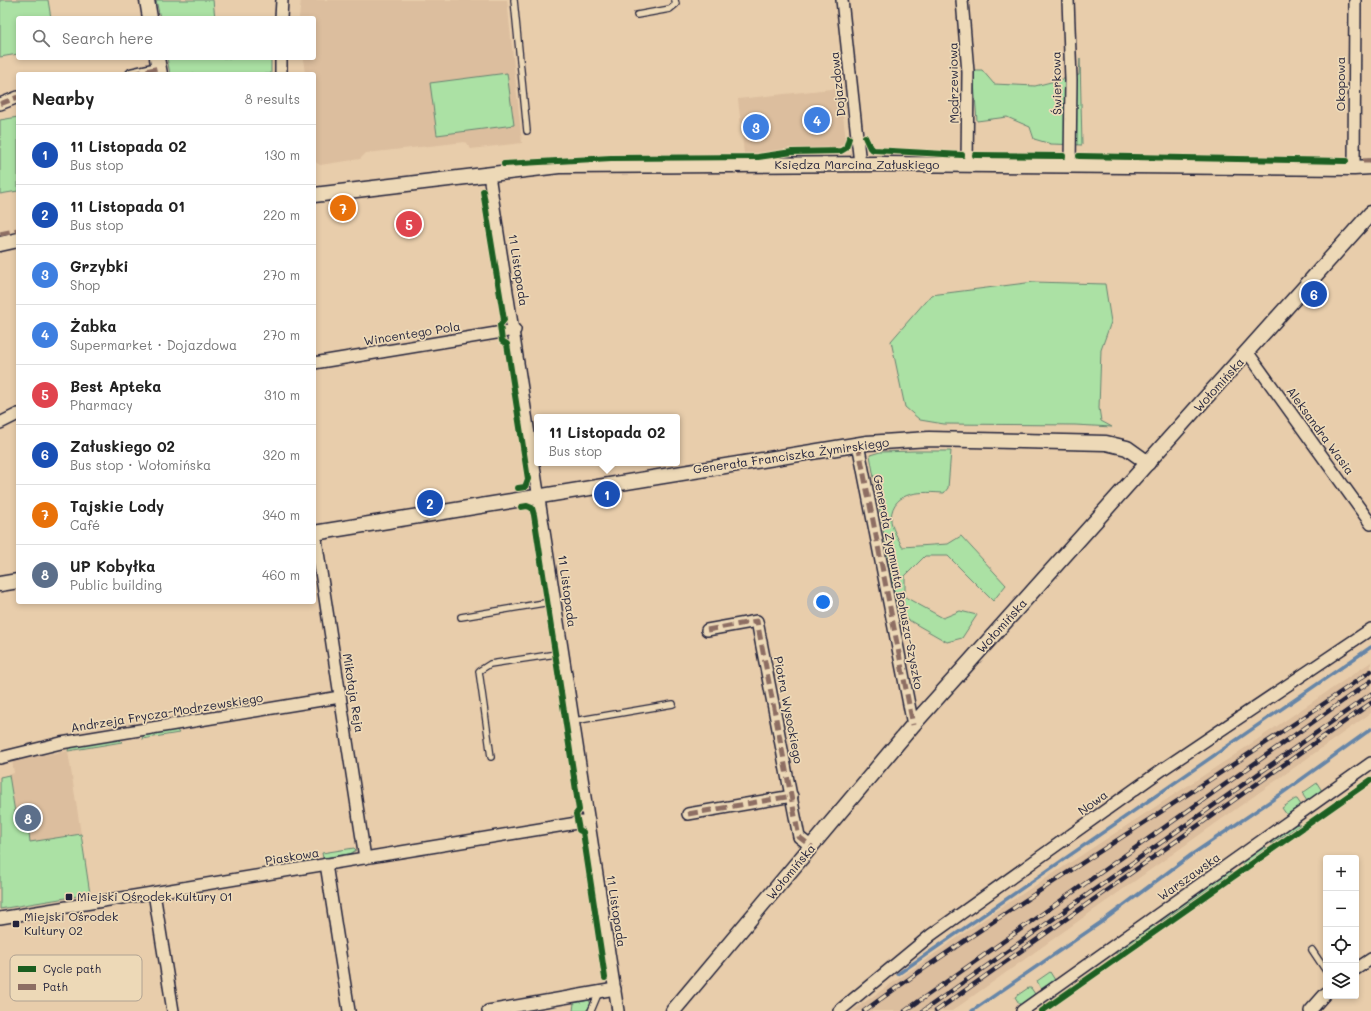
<!DOCTYPE html>
<html lang="en">
<head>
<meta charset="utf-8">
<style>
	:root { --surface:#fff; --page:#f2f2f2; --text:#222; --muted:#767676; --line:#e0e0e0; --accent:#22223b }
	body { margin:0; font-family:Mali,sans-serif; background:var(--page); color:var(--text) }
	.controls { position:absolute; right:12px; bottom:12px; display:grid; overflow:hidden; border-radius:4px; box-shadow:0 2px 6px #0003 }
	.controls button { width:36px; height:36px; display:grid; place-items:center; padding:0; border:0; border-bottom:1px solid var(--line); background:var(--surface); color:var(--text); font:20px sans-serif }
	.you { position:absolute; left:823px; top:602px; width:14px; height:14px; margin:-10px; border:3px solid #fff; border-radius:50%; background:#1a73e8; box-shadow:0 0 0 6px #1a73e833 }
	.badge { display:grid; place-items:center; width:26px; height:26px; border-radius:50%; background:var(--accent); color:#fff; font-size:13px; font-weight:700 }
	.pin { position:absolute; translate:-50% -50%; border:2px solid #fff; box-shadow:0 1px 4px #0006 }
	.popup { position:absolute; left:534px; top:414px; width:146px; height:52px; box-sizing:border-box; display:grid; place-content:center; border-radius:4px; background:var(--surface); filter:drop-shadow(0 1px 3px #0005); font-size:13px; white-space:nowrap; color:var(--muted) }
	.popup b { font-size:15px; color:var(--text) }
	.popup::after { content:''; position:absolute; left:50%; top:100%; margin-left:-8px; border:8px solid transparent; border-top-color:var(--surface) }
	.list { margin:0; padding:0; list-style:none }
	h2 { display:flex; justify-content:space-between; align-items:center; height:52px; margin:0; padding:0 16px; font-size:17px }
	h2 small { font-size:13px; font-weight:400; color:var(--muted) }
	.list li { display:grid; grid-template-columns:26px 1fr auto; gap:12px; align-items:center; box-sizing:border-box; height:60px; padding:0 16px; border-top:1px solid var(--line) }
	.list b { display:block; font-size:15px; white-space:nowrap }
	.list p { margin:0; font-size:13px; white-space:nowrap; color:var(--muted) }
	.list em { font-size:13px; font-style:normal; color:var(--muted) }
	.icon { flex:none; width:22px; height:22px; fill:none; stroke:currentColor; stroke-width:2; stroke-linecap:round; stroke-linejoin:round }
	.map { position:relative; flex:none; width:1371px; height:1011px; overflow:hidden }
	.search { position:absolute; background:var(--surface); box-shadow:0 2px 6px #0003; left:16px; top:16px; width:300px; height:44px; display:flex; align-items:center; gap:10px; box-sizing:border-box; padding:0 14px; border-radius:4px; color:var(--muted); font-size:15px }
	.panel { position:absolute; background:var(--surface); box-shadow:0 2px 6px #0003; left:16px; top:72px; width:300px; height:532px; border-radius:4px }
	.map>svg:first-child { display:block }
	.built { fill:#dcbe9e }
	.green { fill:#abe1a4; stroke:#668270 }
	.lines { fill:none; stroke-linecap:round; stroke-linejoin:round }
	.stream { stroke:#6585a8; stroke-width:3.5 }
	.service-casing { stroke:#22223b; stroke-width:8 }
	.minor-casing { stroke:#22223b; stroke-width:14 }
	.tertiary-casing { stroke:#22223b; stroke-width:17 }
	.service { stroke:#edd9b7; stroke-width:5.5 }
	.minor { stroke:#edd9b7; stroke-width:11 }
	.tertiary { stroke:#edd9b7; stroke-width:14 }
	.rail-casing { stroke:#22223b; stroke-width:4.5 }
	.rail { stroke:#edd9b7; stroke-width:3; stroke-dasharray:9; stroke-linecap:butt }
	.quiet { stroke:#8d6e63; stroke-width:5; stroke-dasharray:10 5; stroke-linecap:butt }
	.cycleway-casing { stroke:#edd9b7; stroke-width:8 }
	.cycleway { stroke:#1b5e20; stroke-width:6 }
	.poi-dot { fill:#22223b; stroke:#edd9b7; stroke-width:1.5 }
	.labels { text-anchor:middle; stroke-width:3.5; stroke-linejoin:round; paint-order:stroke }
	.street-label { font-size:12px; fill:#22223b; stroke:#edd9b7 }
	.poi-label { font-size:12px; fill:#22223b; stroke:#edd9b7; text-anchor:start }
	.key { fill:#edd9b7; stroke:#b0a292; stroke-width:1 }
	.key-label { font-size:11px; fill:#22223b }
</style>
</head>
<body>
<div class="map">
<svg width="1371" height="1011" viewBox="0 0 1371 1011">
	<rect width="100%" height="100%" fill="#e8cdab"/>
	<filter id="ink" filterUnits="userSpaceOnUse"><feTurbulence type="fractalNoise" baseFrequency=".025" numOctaves="2"/><feDisplacementMap in="SourceGraphic" scale="8" xChannelSelector="R" yChannelSelector="G"/><feConvolveMatrix kernelMatrix="1 2 1 2 8 2 1 2 1" color-interpolation-filters="sRGB"/></filter>
	<g filter="url(#ink)">
		<g class="built">
			<path d="M 301,0 L 507,0 L 522,143 L 471,149 L 465,142 L 366,153 L 360,159 L 320,165 L 314,161 L 314,74 L 305,74 L 303,58 L 314,58 L 314,18 L 299,18 Z"/>
			<path d="M 840,88 L 846,142 L 837,148 L 808,148 L 744,154 L 738,99 Z"/>
			<path d="M 1371,662 L 1371,713 L 952,1011 L 852,1011 L 996,911 L 1230,758 Z"/>
			<path d="M 68,751 L 81,834 L 30,842 L 29,833 L 17,825 L 9,775 L 14,773 L 12,760 Z"/>
		</g>
		<g class="green">
			<path d="M 0,0 L 48,0 L 51,18 L 18,18 L 18,54 L 0,57 Z"/>
			<path d="M 156,0 L 213,0 L 215,18 L 160,18 Z"/>
			<path d="M 167,58 L 271,58 L 271,74 L 170,74 Z"/>
			<path d="M 1080,59 L 1082,145 L 1051,144 L 1034,139 L 1030,127 L 1007,117 L 977,121 L 973,70 L 982,70 L 994,84 L 1035,86 L 1079,75 Z"/>
			<path d="M 507,73 L 514,125 L 437,135 L 430,83 Z"/>
			<path d="M 18,117 L 18,191 L 0,194 L 0,120 Z"/>
			<path d="M 1034,282 L 1105,284 L 1111,322 L 1101,350 L 1099,408 L 1101,421 L 1112,427 L 1075,425 L 944,424 L 920,420 L 905,407 L 891,341 L 931,295 Z"/>
			<path d="M 913,451 L 951,451 L 948,488 L 944,493 C 924,492 893,489 891,518 C 890,526 899,539 902,547 L 948,544 L 961,536 L 1006,585 L 993,601 L 948,556 L 925,556 L 905,576 L 905,597 L 943,618 L 960,611 L 977,615 L 962,638 L 947,642 L 898,614 L 870,455 L 880,452 Z"/>
			<path d="M 176,729 L 179,733 L 142,739 L 144,734 Z"/>
			<path d="M 118,738 L 122,742 L 68,751 L 69,746 Z"/>
			<path d="M 9,775 L 17,825 L 29,833 L 30,842 L 81,834 L 90,894 L 0,909 L 0,777 Z"/>
			<path d="M 1317,783 L 1322,791 L 1307,801 L 1303,795 L 1304,792 Z"/>
			<path d="M 1295,799 L 1297,799 L 1301,805 L 1287,815 L 1282,808 Z"/>
			<path d="M 1295,824 L 1300,825 L 1271,844 L 1272,840 Z"/>
			<path d="M 1263,846 L 1267,848 L 1243,866 L 1242,864 L 1242,861 Z"/>
			<path d="M 354,848 L 356,850 L 350,854 L 323,858 L 322,853 Z"/>
			<path d="M 314,854 L 315,860 L 290,864 L 286,860 Z"/>
			<path d="M 1228,871 L 1232,873 L 1161,922 L 1162,918 Z"/>
			<path d="M 1152,925 L 1156,927 L 1116,954 L 1116,951 Z"/>
			<path d="M 1050,972 L 1055,980 L 1041,989 L 1037,981 Z"/>
			<path d="M 1028,988 L 1031,988 L 1035,994 L 1020,1005 L 1015,997 Z"/>
			<path d="M 589,1000 L 591,1004 L 586,1011 L 573,1011 L 574,1003 Z"/>
		</g>
		<g class="lines">
			<g class="stream">
				<path d="M 898,974 L 1371,647"/>
				<path d="M 972,1011 L 1100,923 L 1191,855 L 1281,794 L 1371,729"/>
			</g>
			<defs>
				<g id="service">
					<path d="M 514,0 L 527,131"/>
					<path d="M 637,15 L 670,9 L 676,4 L 675,0"/>
					<path d="M 461,617 L 556,601"/>
					<path d="M 574,721 L 673,704"/>
					<path d="M 491,757 L 479,671 L 490,664 L 563,653"/>
					<path d="M 1312,950 L 1326,971"/>
					<path d="M 591,1011 L 599,992"/>
				</g>
				<g id="minor">
					<path d="M 842,0 L 860,164"/>
					<path d="M 962,0 L 968,72 L 967,165"/>
					<path d="M 1068,0 L 1071,80 L 1070,166"/>
					<path d="M 281,18 L 282,0"/>
					<path d="M 132,74 L 159,68"/>
					<path d="M 281,74 L 281,58"/>
					<path d="M 0,104 L 18,97"/>
					<path d="M 1354,168 L 1355,0"/>
					<path d="M 489,175 L 618,1011"/>
					<path d="M 1248,353 L 1371,524"/>
					<path d="M 314,363 L 515,330"/>
					<path d="M 0,423 L 18,414"/>
					<path d="M 858,444 L 913,725"/>
					<path d="M 315,533 L 365,858"/>
					<path d="M 707,630 L 757,621 L 799,837 L 812,847"/>
					<path d="M 0,758 L 61,743 L 340,697"/>
					<path d="M 688,814 L 792,796"/>
					<path d="M 326,864 L 349,1011"/>
					<path d="M 154,893 L 173,1011"/>
					<path d="M 0,918 L 589,821"/>
					<path d="M 1356,969 L 1371,959"/>
					<path d="M 488,1011 L 615,989"/>
					<path d="M 839,1011 L 931,935 L 1163,769 L 1371,629"/>
					<path d="M 1022,1011 L 1371,763"/>
					<path d="M 1310,1011 L 1326,993"/>
				</g>
				<g id="tertiary">
					<path d="M 147,0 L 150,18"/>
					<path d="M 157,58 L 160,74"/>
					<path d="M 314,195 L 559,166 L 881,164 L 1354,168 L 1371,167"/>
					<path d="M 0,244 L 18,240"/>
					<path d="M 314,533 L 867,443 L 929,439 L 1106,443 L 1127,448 L 1148,463"/>
					<path d="M 0,584 L 18,581"/>
					<path d="M 673,1011 L 913,725 L 1371,213"/>
				</g>
			</defs>
			<use href="#service" class="service-casing"/>
			<use href="#minor" class="minor-casing"/>
			<use href="#tertiary" class="tertiary-casing"/>
			<use href="#service" class="service"/>
			<use href="#minor" class="minor"/>
			<use href="#tertiary" class="tertiary"/>
			<defs>
				<g id="rail">
					<path d="M 864,1011 C 1029,892 1205,788 1371,671"/>
					<path d="M 905,1011 L 1371,681"/>
					<path d="M 923,1011 L 1371,694"/>
					<path d="M 936,1011 L 1371,703"/>
				</g>
			</defs>
			<use href="#rail" class="rail-casing"/>
			<use href="#rail" class="rail"/>
			<g class="quiet">
				<path d="M 132,74 L 159,68"/>
				<path d="M 0,104 L 18,97"/>
				<path d="M 1363,161 L 1371,161"/>
				<path d="M 0,234 L 18,230"/>
				<path d="M 858,444 L 913,725"/>
				<path d="M 707,630 L 757,621 L 799,837 L 812,847"/>
				<path d="M 688,814 L 792,796"/>
			</g>
			<defs>
				<g id="cycleway">
					<path d="M 865,137 L 870,148 L 874,150 L 962,155"/>
					<path d="M 975,155 L 1063,156"/>
					<path d="M 1079,156 L 1346,161"/>
					<path d="M 504,164 L 611,158 L 758,157 L 792,152 L 841,151 L 846,148 L 849,138"/>
					<path d="M 483,191 L 504,320 L 500,325 L 502,341 L 507,344 L 528,479 L 525,487 L 518,488"/>
					<path d="M 521,507 L 527,506 L 532,508 L 534,515 L 579,810 L 576,814 L 579,830 L 583,832 L 605,978"/>
					<path d="M 1042,1011 L 1371,780"/>
				</g>
			</defs>
			<use href="#cycleway" class="cycleway-casing"/>
			<use href="#cycleway" class="cycleway"/>
		</g>
	</g>
	<g class="poi-dot">
		<rect x="65" y="893" width="8" height="8" rx="2"/>
		<rect x="12" y="920" width="8" height="8" rx="2"/>
	</g>
	<g class="labels">
		<g class="street-label">
			<text transform="translate(954 83) rotate(-91)" y="4">Modrzewiowa</text>
			<text transform="translate(1057 83) rotate(-91)" y="4">Świerkowa</text>
			<text transform="translate(838 84) rotate(-96)" y="4">Dojazdowa</text>
			<text transform="translate(1341 84) rotate(-90)" y="4">Okopowa</text>
			<text x="857" y="169">Księdza Marcina Załuskiego</text>
			<text transform="translate(518 270) rotate(81)" y="4">11 Listopada</text>
			<text transform="translate(412 334) rotate(-9)" y="4">Wincentego Pola</text>
			<text transform="translate(1219 385) rotate(-48)" y="4">Wołomińska</text>
			<text transform="translate(1320 431) rotate(54)" y="4">Aleksandra Wasia</text>
			<text transform="translate(791 456) rotate(-8)" y="4">Generała Franciszka Żymirskiego</text>
			<text transform="translate(898 582) rotate(79)" y="4">Generała Zygmunta Bohusza-Szyszko</text>
			<text transform="translate(567 591) rotate(82)" y="4">11 Listopada</text>
			<text transform="translate(1002 626) rotate(-48)" y="4">Wołomińska</text>
			<text transform="translate(353 693) rotate(81)" y="4">Mikołaja Reja</text>
			<text transform="translate(788 710) rotate(79)" y="4">Piotra Wysockiego</text>
			<text transform="translate(167 713) rotate(-9)" y="4">Andrzeja Frycza-Modrzewskiego</text>
			<text transform="translate(1093 803) rotate(-36)" y="4">Nowa</text>
			<text transform="translate(292 857) rotate(-9)" y="4">Piaskowa</text>
			<text transform="translate(791 872) rotate(-50)" y="4">Wołomińska</text>
			<text transform="translate(1189 877) rotate(-35)" y="4">Warszawska</text>
			<text transform="translate(616 911) rotate(81)" y="4">11 Listopada</text>
		</g>
		<g class="poi-label">
			<text x="77" y="901">Miejski Ośrodek Kultury 01</text>
			<text x="24" y="921">Miejski Ośrodek<tspan x="24" dy="14">Kultury 02</tspan></text>
		</g>
	</g>
	<rect x="10" y="955" width="132" height="46" rx="6" class="key"/>
	<rect x="18" y="966" width="18" height="6" fill="#1b5e20"/>
	<rect x="18" y="984" width="18" height="6" fill="#8d6e63"/>
	<g class="key-label">
		<text x="43" y="973">Cycle path</text>
		<text x="43" y="991">Path</text>
	</g>
</svg>
<div class="controls">
<button>+</button>
<button>−</button>
<button><svg class="icon" aria-label="locate" viewBox="0 0 24 24"><circle cx="12" cy="12" r="6"/><path d="M12 2v4M12 18v4M2 12h4M18 12h4"/></svg></button>
<button><svg class="icon" aria-label="layers" viewBox="0 0 24 24"><path d="M12 4l9 5-9 5-9-5zM3 14l9 5 9-5"/></svg></button>
</div>
<div class="you"></div>
<div class="pin badge" style="left:607px;top:494px;background:#1a4fb4">1</div>
<div class="popup"><b>11 Listopada 02</b>Bus stop</div>
<div class="pin badge" style="left:430px;top:503px;background:#1a4fb4">2</div>
<div class="pin badge" style="left:756px;top:127px;background:#3f7fe0">3</div>
<div class="pin badge" style="left:817px;top:120px;background:#3f7fe0">4</div>
<div class="pin badge" style="left:409px;top:224px;background:#e0444e">5</div>
<div class="pin badge" style="left:1314px;top:294px;background:#1a4fb4">6</div>
<div class="pin badge" style="left:343px;top:208px;background:#e8710a">7</div>
<div class="pin badge" style="left:28px;top:818px;background:#5c6f8a">8</div>
<div class="search"><svg class="icon" aria-label="search" viewBox="0 0 24 24"><circle cx="10" cy="10" r="6"/><path d="M15 15l6 6"/></svg>Search here</div>
<section class="panel">
<h2>Nearby<small>8 results</small></h2>
<ul class="list">
<li><span class="badge" style="background:#1a4fb4">1</span><div><b>11 Listopada 02</b><p>Bus stop</p></div><em>130 m</em></li>
<li><span class="badge" style="background:#1a4fb4">2</span><div><b>11 Listopada 01</b><p>Bus stop</p></div><em>220 m</em></li>
<li><span class="badge" style="background:#3f7fe0">3</span><div><b>Grzybki</b><p>Shop</p></div><em>270 m</em></li>
<li><span class="badge" style="background:#3f7fe0">4</span><div><b>Żabka</b><p>Supermarket · Dojazdowa</p></div><em>270 m</em></li>
<li><span class="badge" style="background:#e0444e">5</span><div><b>Best Apteka</b><p>Pharmacy</p></div><em>310 m</em></li>
<li><span class="badge" style="background:#1a4fb4">6</span><div><b>Załuskiego 02</b><p>Bus stop · Wołomińska</p></div><em>320 m</em></li>
<li><span class="badge" style="background:#e8710a">7</span><div><b>Tajskie Lody</b><p>Café</p></div><em>340 m</em></li>
<li><span class="badge" style="background:#5c6f8a">8</span><div><b>UP Kobyłka</b><p>Public building</p></div><em>460 m</em></li>
</ul>
</section>
</div>
</body>
</html>
